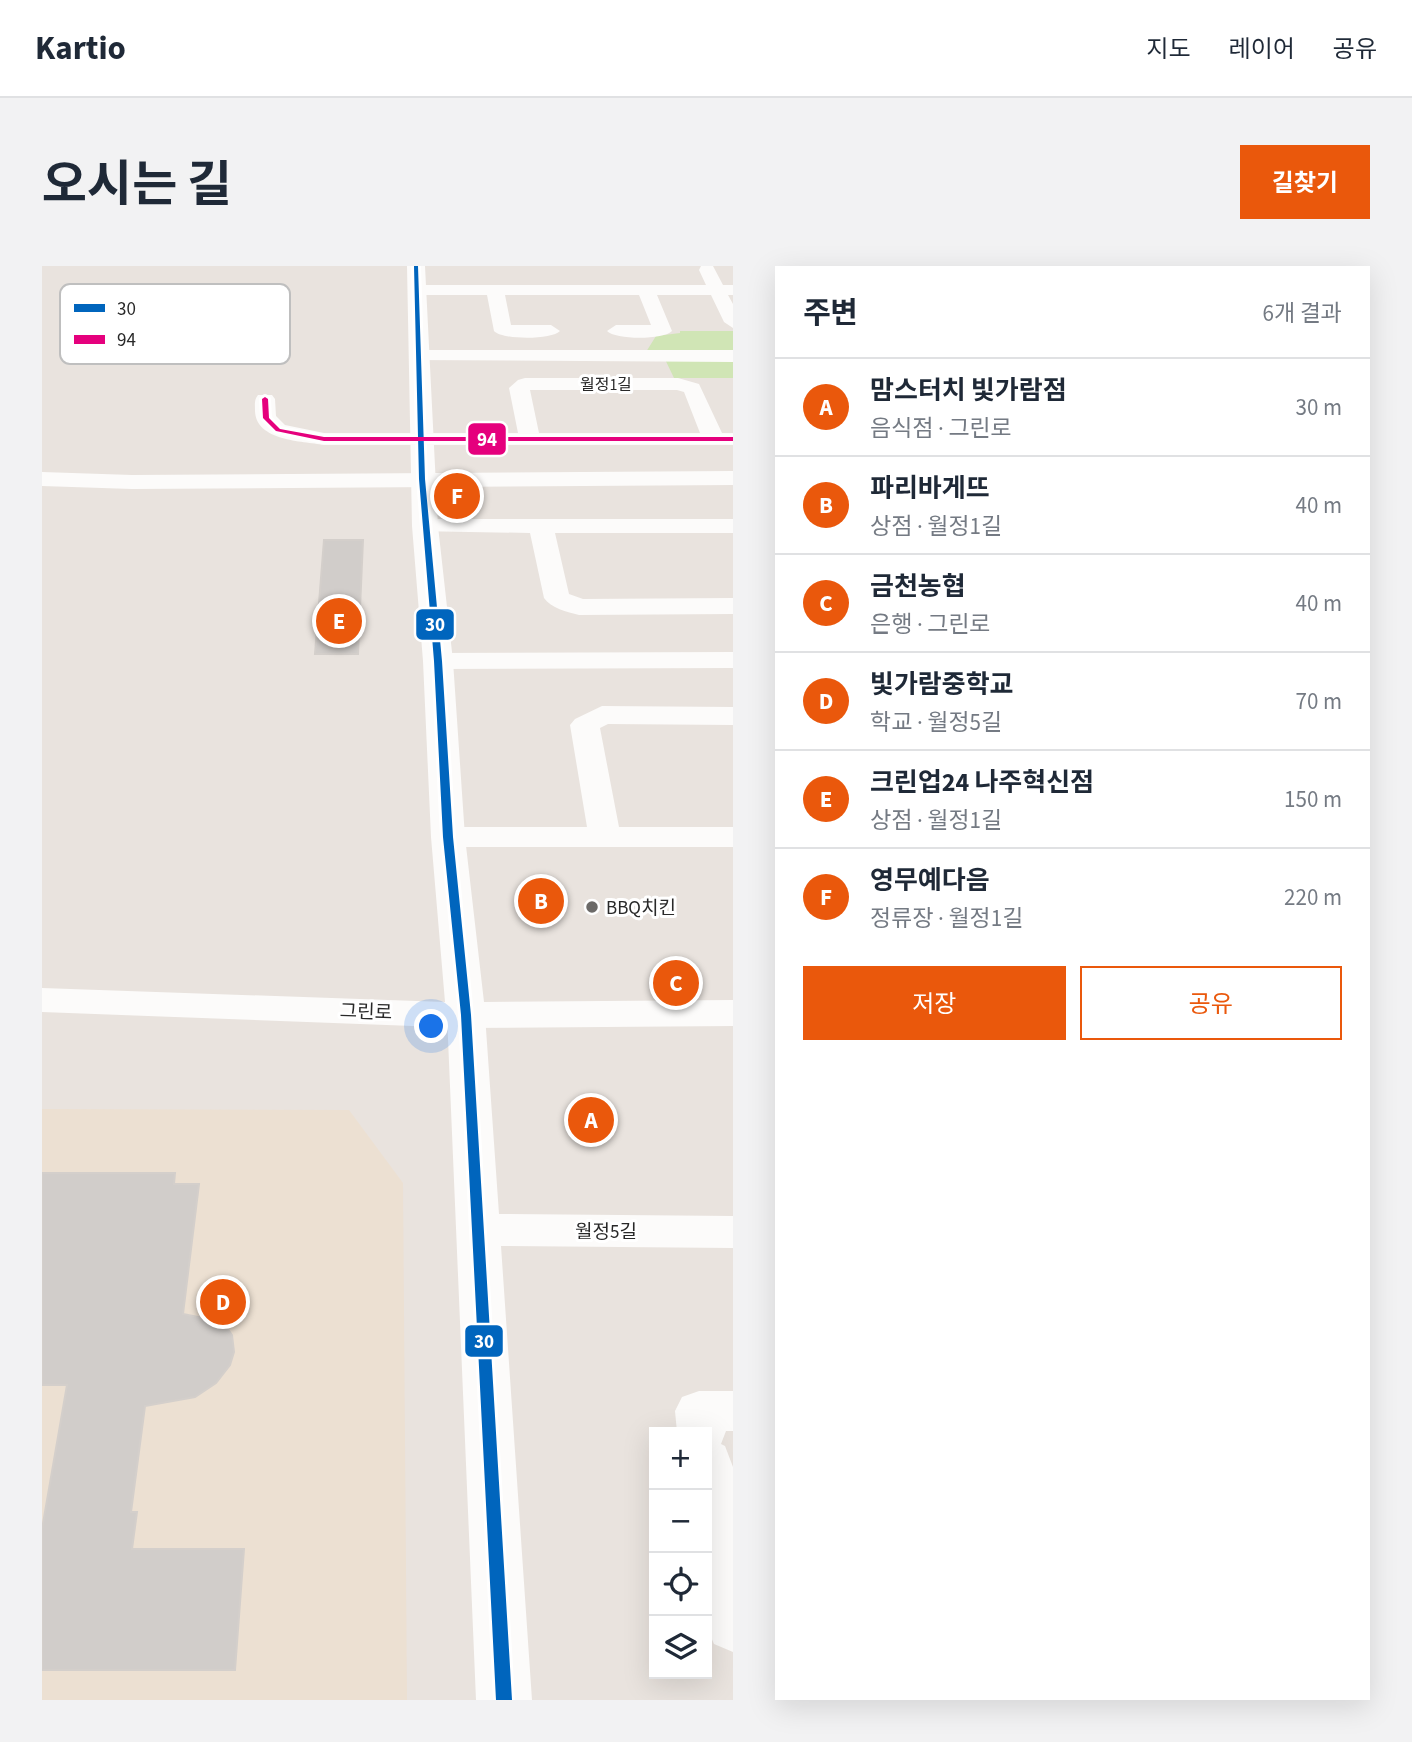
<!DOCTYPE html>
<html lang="ko">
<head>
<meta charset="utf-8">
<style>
	:root { --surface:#fff; --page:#f2f2f3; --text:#1f2937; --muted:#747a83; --line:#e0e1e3; --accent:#ea580c }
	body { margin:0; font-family:"Source Sans 3","Noto Sans KR",sans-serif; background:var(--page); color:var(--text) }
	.controls { position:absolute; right:21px; bottom:21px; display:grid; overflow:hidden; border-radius:0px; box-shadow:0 7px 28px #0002 }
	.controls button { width:63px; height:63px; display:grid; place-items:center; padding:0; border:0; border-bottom:2px solid var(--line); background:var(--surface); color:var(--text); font:35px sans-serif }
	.you { position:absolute; left:390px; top:761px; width:24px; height:24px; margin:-18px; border:5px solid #fff; border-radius:50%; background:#1a73e8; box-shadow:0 0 0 10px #1a73e833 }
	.badge { display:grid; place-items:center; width:46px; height:46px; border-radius:50%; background:var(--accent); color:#fff; font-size:23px; font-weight:700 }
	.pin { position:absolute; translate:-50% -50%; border:4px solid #fff; box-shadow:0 2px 7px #0006 }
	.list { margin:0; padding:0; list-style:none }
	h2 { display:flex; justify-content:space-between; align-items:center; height:91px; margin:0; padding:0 28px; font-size:30px }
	h2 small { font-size:23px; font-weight:400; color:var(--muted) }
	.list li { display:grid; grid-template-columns:46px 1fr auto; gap:21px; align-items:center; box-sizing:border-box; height:98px; padding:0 28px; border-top:2px solid var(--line) }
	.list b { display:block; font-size:26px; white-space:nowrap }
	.list p { margin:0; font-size:23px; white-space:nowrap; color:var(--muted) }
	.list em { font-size:23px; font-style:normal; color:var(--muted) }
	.actions { display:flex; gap:14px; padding:21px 28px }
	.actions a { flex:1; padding:16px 0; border:2px solid var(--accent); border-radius:0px; text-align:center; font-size:24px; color:var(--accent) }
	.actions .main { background:var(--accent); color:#fff }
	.icon { flex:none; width:38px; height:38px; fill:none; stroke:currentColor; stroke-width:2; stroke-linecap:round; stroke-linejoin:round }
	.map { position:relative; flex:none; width:691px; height:1434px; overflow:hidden; border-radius:0px }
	header { display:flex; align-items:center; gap:42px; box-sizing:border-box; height:98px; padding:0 35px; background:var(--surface); border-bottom:2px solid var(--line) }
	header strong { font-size:33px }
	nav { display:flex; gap:38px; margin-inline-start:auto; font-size:24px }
	.intro { display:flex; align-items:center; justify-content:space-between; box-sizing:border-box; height:168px; padding:0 42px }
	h1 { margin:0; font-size:49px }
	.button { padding:18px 32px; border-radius:0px; background:var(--accent); color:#fff; font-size:24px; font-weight:700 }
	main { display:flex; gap:42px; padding:0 42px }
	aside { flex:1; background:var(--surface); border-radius:0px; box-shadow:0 7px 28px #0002 }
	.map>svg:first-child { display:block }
	.education { fill:#ece0d2 }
	.green { fill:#d0e5b5 }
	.building { fill:#d1cdca; stroke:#d4cfcb; stroke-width:2 }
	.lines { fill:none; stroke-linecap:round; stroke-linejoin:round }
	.street { fill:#fcfbfa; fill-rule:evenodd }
	.secondary { fill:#fcfbfa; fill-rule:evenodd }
	.bus-1-casing { stroke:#fff; stroke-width:6 }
	.bus-2-casing { stroke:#fff; stroke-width:6 }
	.bus-1 { fill:#0065bd; fill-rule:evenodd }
	.bus-2 { fill:#e5007d; fill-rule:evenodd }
	.poi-dot { fill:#6c6a68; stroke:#fff; stroke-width:2.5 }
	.labels { text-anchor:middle; stroke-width:6; stroke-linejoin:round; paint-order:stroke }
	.far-street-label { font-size:16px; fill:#292929; stroke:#fff }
	.poi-label { font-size:19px; fill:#292929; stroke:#fff; text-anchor:start }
	.street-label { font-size:19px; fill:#292929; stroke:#fff }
	.key { fill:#fff; stroke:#bfbfbf; stroke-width:2 }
	.key-label { font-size:19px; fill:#292929 }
	.line-badge { stroke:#fff; stroke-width:2.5 }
	.badge-label { font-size:19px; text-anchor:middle; font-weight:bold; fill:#fff }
</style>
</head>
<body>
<header>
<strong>Kartio</strong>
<nav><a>지도</a><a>레이어</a><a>공유</a></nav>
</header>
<div class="intro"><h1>오시는 길</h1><a class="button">길찾기</a></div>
<main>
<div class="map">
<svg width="691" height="1434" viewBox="0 0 691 1434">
	<rect width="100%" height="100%" fill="#e9e3de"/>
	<path class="education" d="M 0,843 L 307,844 L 361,917 L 365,1434 L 0,1434 Z"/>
	<path class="green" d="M 638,65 L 691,65 L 691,112 L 632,112 L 620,87 L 604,86 L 614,70 L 638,67 Z"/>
	<g class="building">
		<path d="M 282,274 L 321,274 L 316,388 L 273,388 Z"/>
		<path d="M 0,907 L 133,907 L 132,918 L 157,918 L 141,1048 L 181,1056 L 190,1069 L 192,1086 L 188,1099 L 174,1117 L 153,1131 L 103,1140 L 89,1246 L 95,1246 L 90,1283 L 202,1283 L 193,1404 L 0,1404 L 0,1263 L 25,1119 L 0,1119 Z"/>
	</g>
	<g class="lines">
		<g class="street">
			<path d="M 659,0 L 671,0 L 681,19 L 691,19 L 691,29 L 686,29 L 691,38 L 691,62 L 682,56 L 669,29 L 615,29 L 630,65 C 622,74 573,74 565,65 L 574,59 L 609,59 L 597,29 L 463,29 L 469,59 L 509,59 L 518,65 C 510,74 460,74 452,65 L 445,29 L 376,29 L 367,24 L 376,19 L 664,19 L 657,4 Z"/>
			<path d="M 377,84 L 691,84 L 691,96 L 370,94 L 367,90 Z"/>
			<path d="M 483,112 L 636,112 L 657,118 L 680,167 L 691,167 L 691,179 L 282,179 C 260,175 214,175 213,145 C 213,138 212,134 216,129 L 230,129 L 233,133 L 234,150 L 243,159 L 282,167 L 476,167 L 467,122 L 476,114 ZM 488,124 L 635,124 L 642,126 L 658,167 L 497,167 Z"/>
			<path d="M 691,205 L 691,219 L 90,223 L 0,220 L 0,206 L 90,209 Z"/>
			<path d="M 383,253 L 691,253 L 691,267 L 513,267 L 527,328 L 541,333 L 691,332 L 691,348 L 537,349 C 525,346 509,342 502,332 L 488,267 L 374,265 L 371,260 L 374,255 Z"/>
			<path d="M 691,386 L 691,402 L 396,403 L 386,401 L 382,395 L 386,389 L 396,387 Z"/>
			<path d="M 560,440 L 691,441 L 691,459 L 566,458 L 558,462 L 577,561 L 691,561 L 691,581 L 406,581 L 394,578 L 390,571 L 394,564 L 406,561 L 545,561 L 528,459 L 533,453 Z"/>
			<path d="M 424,737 L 437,740 L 443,749 L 457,948 L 691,950 L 691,982 L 459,980 L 490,1434 L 434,1434 L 405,749 L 411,740 Z"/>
			<path d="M 657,1125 L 691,1125 L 691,1165 L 684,1165 L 679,1178 L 683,1180 L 691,1201 L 691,1386 L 672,1378 L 665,1362 L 665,1166 L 635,1166 L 633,1145 L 640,1131 Z"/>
		</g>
		<path class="secondary" d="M 365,0 L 383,0 L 396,260 L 411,395 L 423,571 L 442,736 L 691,734 L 691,760 L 424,762 L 0,746 L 0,722 L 403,736 L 389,571 L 381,395 L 370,260 Z"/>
		<defs>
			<path id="bus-1" d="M 372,0 L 376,0 L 383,213 L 400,395 L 411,571 L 429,749 L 470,1434 L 454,1434 L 419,749 L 401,571 L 392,395 L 377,213 Z"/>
			<path id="bus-2" d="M 223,131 L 226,133 L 227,152 L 238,163 L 282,171 L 691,171 L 691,175 L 282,175 L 234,165 L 221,152 L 220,133 Z"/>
		</defs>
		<use href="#bus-1" class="bus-1-casing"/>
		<use href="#bus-2" class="bus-2-casing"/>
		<use href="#bus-1" class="bus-1"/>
		<use href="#bus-2" class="bus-2"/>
	</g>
	<circle class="poi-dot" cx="550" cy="641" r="7"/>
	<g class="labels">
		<g class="far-street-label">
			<text x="564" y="124">월정1길</text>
		</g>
		<g class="poi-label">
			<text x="564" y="648">BBQ치킨</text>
		</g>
		<g class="street-label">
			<text transform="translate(324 745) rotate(2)" y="7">그린로</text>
			<text x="564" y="972">월정5길</text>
		</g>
	</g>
	<rect x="18" y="18" width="230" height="80" rx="10" class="key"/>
	<rect x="32" y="38" width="31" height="8" fill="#0065bd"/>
	<rect x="32" y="69" width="31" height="9" fill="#e5007d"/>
	<g class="key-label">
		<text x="75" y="49">30</text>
		<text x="75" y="80">94</text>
	</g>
	<g class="line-badge">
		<rect x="425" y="156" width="40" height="34" rx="7" fill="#e5007d"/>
		<rect x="373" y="342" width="40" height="33" rx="7" fill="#0065bd"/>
		<rect x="422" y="1058" width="40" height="34" rx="7" fill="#0065bd"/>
	</g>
	<g class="badge-label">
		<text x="445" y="180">94</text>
		<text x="393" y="365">30</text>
		<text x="442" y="1082">30</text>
	</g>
</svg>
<div class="controls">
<button>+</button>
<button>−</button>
<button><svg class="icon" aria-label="locate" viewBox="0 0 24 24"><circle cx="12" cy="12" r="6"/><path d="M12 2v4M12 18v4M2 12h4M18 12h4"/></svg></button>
<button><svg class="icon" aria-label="layers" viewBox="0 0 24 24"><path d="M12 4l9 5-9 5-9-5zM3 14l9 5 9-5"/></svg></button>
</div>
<div class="you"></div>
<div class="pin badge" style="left:549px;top:854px">A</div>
<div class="pin badge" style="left:499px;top:635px">B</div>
<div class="pin badge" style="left:634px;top:717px">C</div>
<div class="pin badge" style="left:181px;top:1036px">D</div>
<div class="pin badge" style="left:297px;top:355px">E</div>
<div class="pin badge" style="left:415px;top:230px">F</div>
</div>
<aside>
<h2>주변<small>6개 결과</small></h2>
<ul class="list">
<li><span class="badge">A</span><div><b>맘스터치 빛가람점</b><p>음식점 · 그린로</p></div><em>30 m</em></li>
<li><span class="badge">B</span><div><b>파리바게뜨</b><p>상점 · 월정1길</p></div><em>40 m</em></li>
<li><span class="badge">C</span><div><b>금천농협</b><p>은행 · 그린로</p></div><em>40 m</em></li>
<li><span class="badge">D</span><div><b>빛가람중학교</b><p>학교 · 월정5길</p></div><em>70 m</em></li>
<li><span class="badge">E</span><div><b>크린업24 나주혁신점</b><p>상점 · 월정1길</p></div><em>150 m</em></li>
<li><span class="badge">F</span><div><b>영무예다음</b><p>정류장 · 월정1길</p></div><em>220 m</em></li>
</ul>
<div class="actions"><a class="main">저장</a><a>공유</a></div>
</aside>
</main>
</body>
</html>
